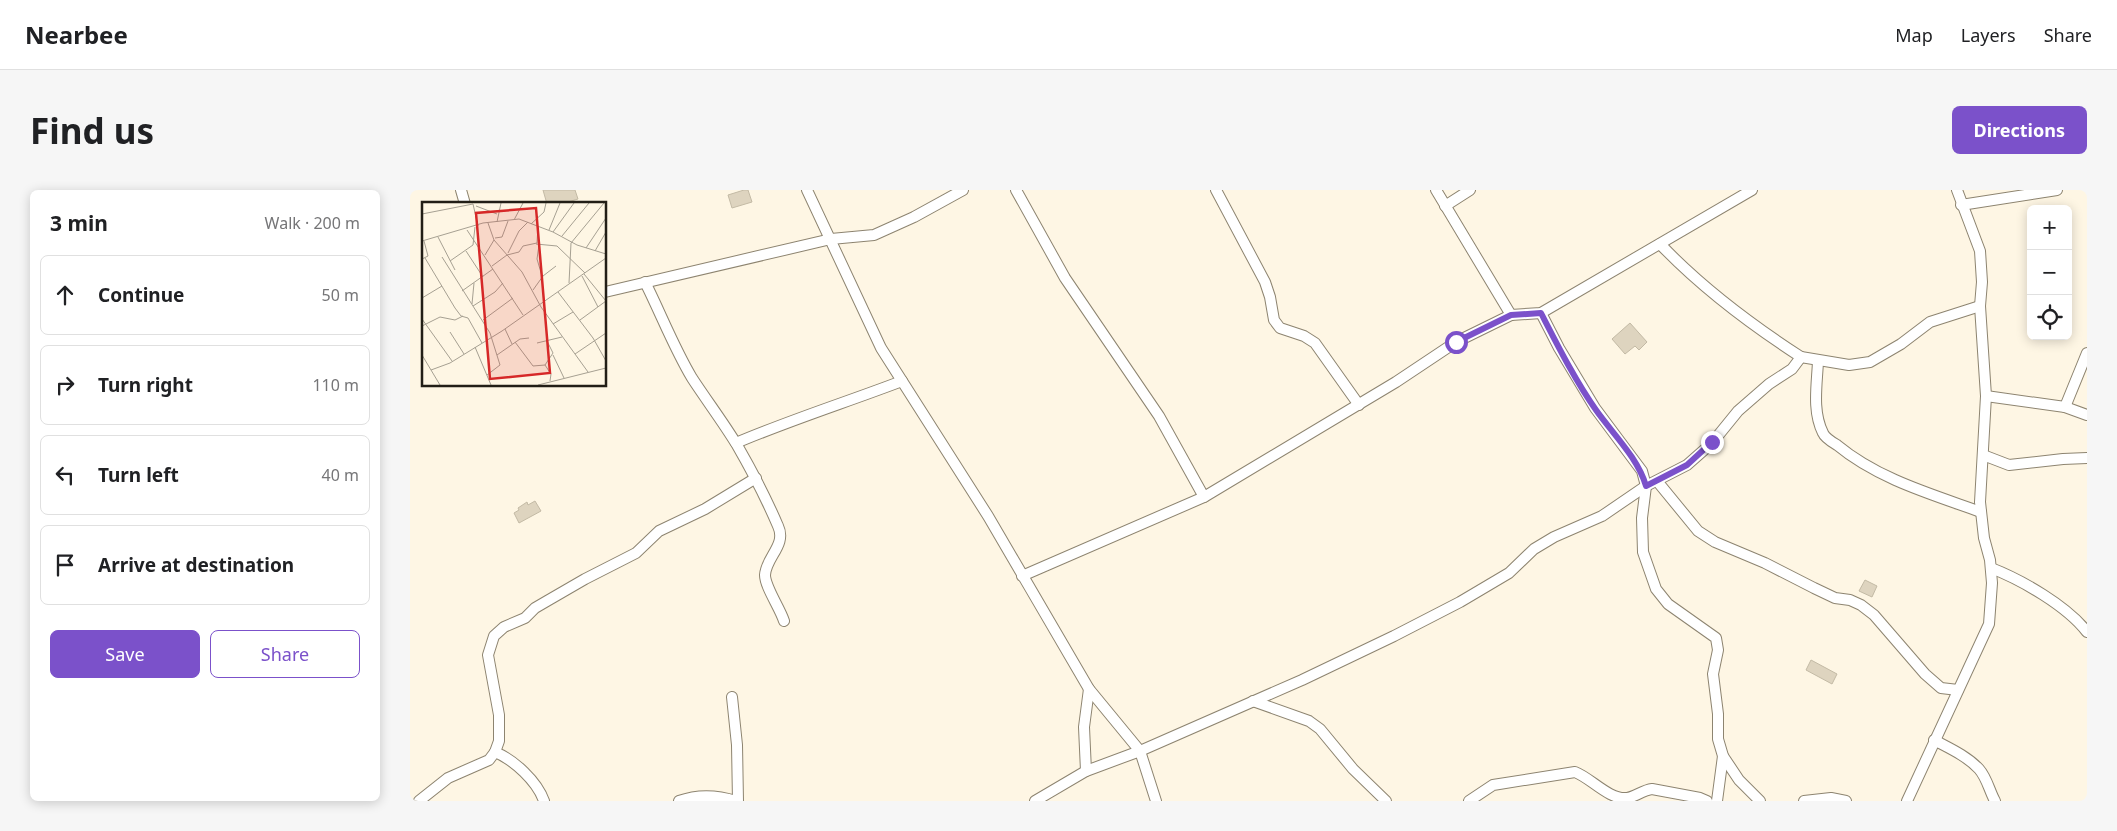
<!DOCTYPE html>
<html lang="en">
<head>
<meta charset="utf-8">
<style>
	:root { --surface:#fff; --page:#f6f6f6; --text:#202124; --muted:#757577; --line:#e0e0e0; --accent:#7b51ca }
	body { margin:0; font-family:"Noto Sans",sans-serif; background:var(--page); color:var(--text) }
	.controls { position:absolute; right:15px; top:15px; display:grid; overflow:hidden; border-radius:8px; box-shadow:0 2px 12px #0003 }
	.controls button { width:45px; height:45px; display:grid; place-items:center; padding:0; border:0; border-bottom:1px solid var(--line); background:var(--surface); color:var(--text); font:25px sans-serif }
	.stop { position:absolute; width:15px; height:15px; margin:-11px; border:4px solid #7b51ca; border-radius:50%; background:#fff }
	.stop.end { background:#7b51ca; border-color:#fff; box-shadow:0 1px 5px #0008 }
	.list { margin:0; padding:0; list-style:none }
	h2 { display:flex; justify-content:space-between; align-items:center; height:65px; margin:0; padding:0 20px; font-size:21px }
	h2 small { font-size:16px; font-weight:400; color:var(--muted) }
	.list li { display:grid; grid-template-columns:32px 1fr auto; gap:15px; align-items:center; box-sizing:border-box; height:80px; margin:0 10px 10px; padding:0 10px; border:1px solid var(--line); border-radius:8px }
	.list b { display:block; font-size:19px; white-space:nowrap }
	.list em { font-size:16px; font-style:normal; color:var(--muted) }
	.actions { display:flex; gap:10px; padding:15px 20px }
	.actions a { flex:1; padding:11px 0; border:1px solid var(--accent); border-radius:8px; text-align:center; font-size:18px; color:var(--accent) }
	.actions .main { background:var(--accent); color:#fff }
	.icon { flex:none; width:28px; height:28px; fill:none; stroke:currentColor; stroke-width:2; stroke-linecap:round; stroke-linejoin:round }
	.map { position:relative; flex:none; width:1677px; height:611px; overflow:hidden; border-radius:8px }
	header { display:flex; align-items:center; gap:30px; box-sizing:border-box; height:70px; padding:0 25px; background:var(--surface); border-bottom:1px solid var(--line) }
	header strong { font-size:24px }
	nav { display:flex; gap:28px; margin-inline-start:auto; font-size:18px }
	.intro { display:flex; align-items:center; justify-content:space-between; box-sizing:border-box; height:120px; padding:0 30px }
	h1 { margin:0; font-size:35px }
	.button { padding:12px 22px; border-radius:8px; background:var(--accent); color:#fff; font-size:18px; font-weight:700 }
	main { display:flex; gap:30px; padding:0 30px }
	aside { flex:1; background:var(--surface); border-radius:8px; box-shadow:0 2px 12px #0003 }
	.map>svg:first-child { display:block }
	.building { fill:#ded4bf; stroke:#c3baa5 }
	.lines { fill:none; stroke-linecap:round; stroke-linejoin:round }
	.minor-casing { stroke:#8d8470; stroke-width:12 }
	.minor { stroke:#fff; stroke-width:10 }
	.route { stroke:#7b51ca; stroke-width:6 }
	.inset-road { fill:none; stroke:#a6a092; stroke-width:1 }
	.view { fill:#d62828; fill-opacity:0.15; stroke:#d62828; stroke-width:2.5 }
	.inset-edge { fill:none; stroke:#221e16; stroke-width:2.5 }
</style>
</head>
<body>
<header>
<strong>Nearbee</strong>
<nav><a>Map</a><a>Layers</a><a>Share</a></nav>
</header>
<div class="intro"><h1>Find us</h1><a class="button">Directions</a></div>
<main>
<aside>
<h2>3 min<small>Walk · 200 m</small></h2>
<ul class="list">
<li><svg class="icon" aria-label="ahead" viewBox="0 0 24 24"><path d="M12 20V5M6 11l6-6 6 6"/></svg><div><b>Continue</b></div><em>50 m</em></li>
<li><svg class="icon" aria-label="right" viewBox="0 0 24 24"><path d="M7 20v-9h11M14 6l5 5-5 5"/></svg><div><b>Turn right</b></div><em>110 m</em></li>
<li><svg class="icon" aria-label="left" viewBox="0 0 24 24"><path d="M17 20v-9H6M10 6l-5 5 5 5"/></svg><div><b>Turn left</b></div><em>40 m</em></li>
<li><svg class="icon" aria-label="arrive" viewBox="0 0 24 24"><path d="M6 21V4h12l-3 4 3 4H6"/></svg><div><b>Arrive at destination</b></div></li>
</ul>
<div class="actions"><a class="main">Save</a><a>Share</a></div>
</aside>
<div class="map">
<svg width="1677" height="611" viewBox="0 0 1677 611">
	<rect width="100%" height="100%" fill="#fef6e4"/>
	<g class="building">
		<path d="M 133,0 L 165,0 L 168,9 L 151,14 L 137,14 Z"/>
		<path d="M 334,0 L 338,0 L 342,12 L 322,18 L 318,5 Z"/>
		<path d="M 1220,133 L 1237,152 L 1229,160 L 1225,156 L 1215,164 L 1202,149 Z"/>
		<path d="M 125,311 L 131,321 L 109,333 L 104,323 L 109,320 L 108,318 L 117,312 L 118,315 Z"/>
		<path d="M 1455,390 L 1467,396 L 1462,407 L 1449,401 Z"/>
		<path d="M 1401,470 L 1427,484 L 1422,494 L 1396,480 Z"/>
	</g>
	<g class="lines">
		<defs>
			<g id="minor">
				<path d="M 51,0 L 55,14"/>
				<path d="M 397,0 L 471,158 L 578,326 L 679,499 L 730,561 L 746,611"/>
				<path d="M 606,0 L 655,88 L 749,226 L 794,307"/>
				<path d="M 806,0 L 855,92 L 860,107 L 864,130 L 870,138 L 894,146 L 905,153 L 949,215"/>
				<path d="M 1026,0 L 1101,125"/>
				<path d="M 1551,15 L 1647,0"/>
				<path d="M 1035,16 L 1060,0"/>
				<path d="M 1250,54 C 1292,98 1340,134 1391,167"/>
				<path d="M 235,92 C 251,124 264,158 282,188 C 297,211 313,232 327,255 C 342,281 356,308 368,336 C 377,355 356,367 355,385 C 355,397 370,418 374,431"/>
				<path d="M 195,102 L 421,49 L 464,45 L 504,27 L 553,0"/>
				<path d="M 1131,123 L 1149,158 L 1185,218 L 1232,281 L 1236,296 L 1232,328 L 1233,362 L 1246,399 L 1258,414 L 1306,448 L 1308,460 L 1303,484 L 1308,524 L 1308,549 L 1313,566 L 1329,590 L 1350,611"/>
				<path d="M 1408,171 C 1407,195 1402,221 1413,243 C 1415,248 1422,252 1427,255 C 1468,289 1521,304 1571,322"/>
				<path d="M 1576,206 L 1655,217 L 1677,225"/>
				<path d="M 1655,217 L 1677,163"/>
				<path d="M 326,253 C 380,230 437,212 492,191"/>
				<path d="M 1573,265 L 1599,275 L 1653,269 L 1677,268"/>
				<path d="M 1247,291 L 1288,341 L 1305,352 L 1355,373 L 1404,398 L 1425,408 L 1440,410 L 1451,415 L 1464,425 L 1515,484 L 1531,498 L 1548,500"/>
				<path d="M 1581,378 C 1612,390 1657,416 1677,442"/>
				<path d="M 612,386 L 794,307 L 986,192 L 1046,152 L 1101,125 L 1131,123 L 1342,0"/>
				<path d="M 322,507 L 327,555 L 328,611"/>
				<path d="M 843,511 L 899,531 L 910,539 L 943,579 L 976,611"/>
				<path d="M 1524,550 C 1539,558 1557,566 1569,579 C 1577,588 1579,600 1585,611"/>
				<path d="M 85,562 L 89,551 L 89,525 L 78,465 L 84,446 L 94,437 L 115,428 L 125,418 L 137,411 L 175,389 L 226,363 L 249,341 L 295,319 L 346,288"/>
				<path d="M 676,581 L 674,537 L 679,499"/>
				<path d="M 9,611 L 38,588 L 79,570 L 85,562 C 104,570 127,591 134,611"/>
				<path d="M 269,611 C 288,604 307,605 326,611"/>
				<path d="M 625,611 L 676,581 L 730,561 L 892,490 L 984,446 L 1050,412 L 1099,383 L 1124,359 L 1144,347 L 1192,326 L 1236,296 L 1277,275 L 1302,253 L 1328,221 L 1359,194 L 1382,179 L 1391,167 L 1439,175 L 1460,172 L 1491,154 L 1520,132 L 1570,116"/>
				<path d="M 1059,611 L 1083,595 L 1165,582 C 1181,588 1199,610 1217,608 C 1225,607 1233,600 1242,599 L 1290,608 L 1297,611"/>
				<path d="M 1307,611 L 1313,566"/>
				<path d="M 1394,611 L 1421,608 L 1436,611"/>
				<path d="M 1497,611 L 1579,434 L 1582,393 L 1580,370 L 1574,348 L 1570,312 L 1576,206 L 1570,116 L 1572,92 L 1570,61 L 1547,0"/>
			</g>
		</defs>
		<use href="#minor" class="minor-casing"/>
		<use href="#minor" class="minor"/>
	</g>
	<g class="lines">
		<path class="route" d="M 1046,152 L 1101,125 L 1131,123 C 1148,156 1165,190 1186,220 C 1203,244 1228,268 1236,296 L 1277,275 L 1302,252"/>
	</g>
	<g transform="translate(12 12)">
		<rect width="184" height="184" fill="#fef6e4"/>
		<path class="inset-road" d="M 51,2 L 56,24M 54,4 L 75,12M 0,12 L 51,2M 92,18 L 101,1M 75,20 L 79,1M 66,21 L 72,38 L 100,70 L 119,105 L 166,170M 109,22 L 122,10 L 124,1M 45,28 L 101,113M 127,28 L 138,1M 131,30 L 152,1M 140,34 L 167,1M 16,35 L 33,68M 73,36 L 80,35 L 86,19M 0,39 L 61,21 L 97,17 L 131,30 L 155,43 L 184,52M 114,42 L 135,44 L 163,71M 117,43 L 115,57 L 120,74M 164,46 L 184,16M 44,49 L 61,75M 173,49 L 184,30M 86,51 L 97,29 L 106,20M 63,53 L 72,38M 20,55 L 68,131 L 78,163 L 65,173M 3,56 L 33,106 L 39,114 L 46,116 L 60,141M 0,57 L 6,54 L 2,39M 28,59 L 51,43 L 53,25M 70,64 L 85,53 L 97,50 L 101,44 L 115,41 L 116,24M 162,72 L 184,99M 160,74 L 176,105M 147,81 L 149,41 L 182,1M 111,88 L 121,74 L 134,64M 40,89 L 71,67M 136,90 L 171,136 L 184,159M 0,96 L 20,84M 50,102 L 52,81M 51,104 L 73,90 L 81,81M 0,117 L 30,159M 61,118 L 91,96M 158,118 L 184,99M 131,122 L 151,110M 0,124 L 18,115 L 33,118 L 41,114M 83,127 L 90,142M 28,130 L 42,152M 125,139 L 131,151 L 123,163 L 129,172 L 128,179M 93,140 L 111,164 L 123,163M 115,141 L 140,135M 53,145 L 69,183M 153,152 L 184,131M 0,153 L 18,183M 75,153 L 98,137 L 107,136M 131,153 L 142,176M 9,168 L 28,161 L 80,129 L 184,56M 116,183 L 184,166"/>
		<path class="view" d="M 114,6 L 128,171 L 68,177 L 54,11 Z"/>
		<rect width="184" height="184" class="inset-edge"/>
	</g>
</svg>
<div class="controls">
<button>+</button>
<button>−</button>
<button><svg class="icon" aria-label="locate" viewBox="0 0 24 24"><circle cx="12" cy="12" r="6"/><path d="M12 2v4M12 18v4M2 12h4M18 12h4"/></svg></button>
</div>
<div class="stop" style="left:1046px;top:152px"></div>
<div class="stop end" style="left:1302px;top:252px"></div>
</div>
</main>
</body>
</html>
